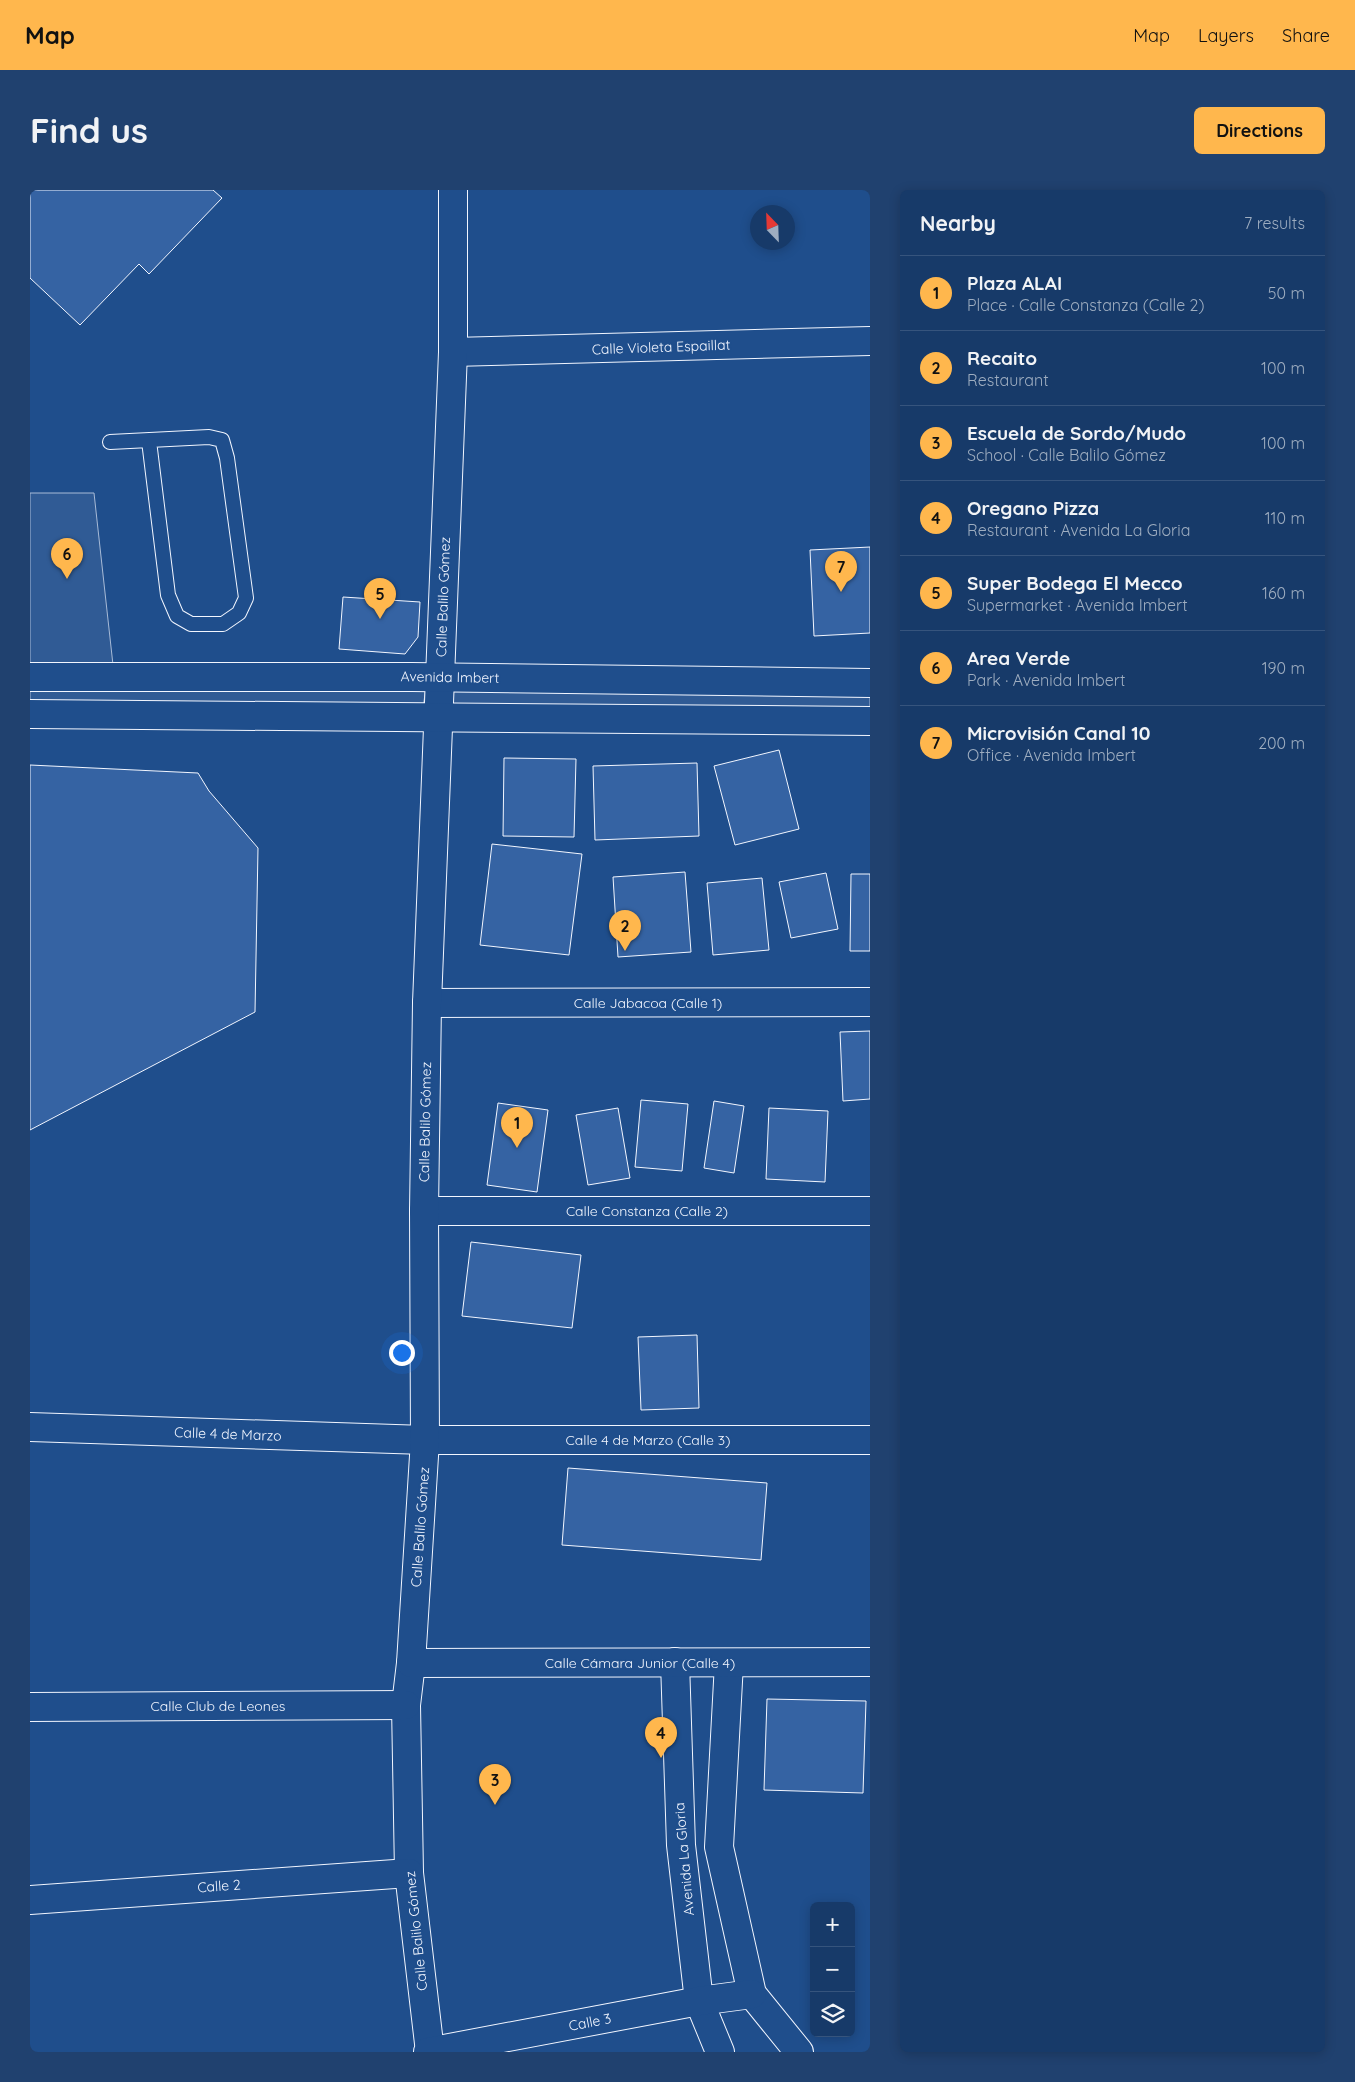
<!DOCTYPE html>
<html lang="en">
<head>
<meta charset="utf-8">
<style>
	:root { --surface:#173a69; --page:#20416f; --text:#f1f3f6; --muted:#9eadc0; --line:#36547d; --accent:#ffb74d }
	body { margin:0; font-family:Quicksand,sans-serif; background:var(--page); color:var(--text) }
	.controls { position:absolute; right:15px; bottom:15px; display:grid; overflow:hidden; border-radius:8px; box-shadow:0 2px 12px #0003 }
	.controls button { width:45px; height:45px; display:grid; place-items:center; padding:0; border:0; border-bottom:1px solid var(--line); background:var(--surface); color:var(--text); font:25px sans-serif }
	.compass { position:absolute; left:720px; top:15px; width:45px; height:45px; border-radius:50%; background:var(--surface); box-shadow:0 2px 12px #0003; rotate:337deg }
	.you { position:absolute; left:371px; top:1162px; width:18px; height:18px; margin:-12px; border:4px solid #fff; border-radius:50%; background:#1a73e8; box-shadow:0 0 0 8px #1a73e833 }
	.badge { display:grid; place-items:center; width:32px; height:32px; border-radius:50%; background:var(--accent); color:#111; font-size:16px; font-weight:700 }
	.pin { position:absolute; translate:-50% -41px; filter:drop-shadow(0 1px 2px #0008) }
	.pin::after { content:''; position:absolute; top:26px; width:18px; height:15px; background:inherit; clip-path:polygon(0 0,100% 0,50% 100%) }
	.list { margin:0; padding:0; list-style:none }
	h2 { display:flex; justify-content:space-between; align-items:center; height:65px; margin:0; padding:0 20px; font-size:21px }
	h2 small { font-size:16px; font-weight:400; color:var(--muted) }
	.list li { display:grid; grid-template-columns:32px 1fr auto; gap:15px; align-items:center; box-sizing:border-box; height:75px; padding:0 20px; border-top:1px solid var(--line) }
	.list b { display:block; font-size:19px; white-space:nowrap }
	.list p { margin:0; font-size:16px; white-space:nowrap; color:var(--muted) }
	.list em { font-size:16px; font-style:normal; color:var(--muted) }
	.icon { flex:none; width:28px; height:28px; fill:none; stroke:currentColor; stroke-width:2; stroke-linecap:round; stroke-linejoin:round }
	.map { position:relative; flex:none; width:840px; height:1862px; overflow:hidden; border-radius:8px }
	header { display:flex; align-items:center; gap:30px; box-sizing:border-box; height:70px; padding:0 25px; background:var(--accent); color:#111 }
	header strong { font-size:24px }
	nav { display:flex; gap:28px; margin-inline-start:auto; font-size:18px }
	.intro { display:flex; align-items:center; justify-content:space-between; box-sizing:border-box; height:120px; padding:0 30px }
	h1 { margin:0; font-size:35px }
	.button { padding:12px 22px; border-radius:8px; background:var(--accent); color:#111; font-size:18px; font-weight:700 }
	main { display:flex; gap:30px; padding:0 30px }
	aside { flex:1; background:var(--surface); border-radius:8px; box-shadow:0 2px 12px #0003 }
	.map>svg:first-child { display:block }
	.built { fill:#305b95; stroke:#a8bbd7 }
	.building { fill:#3563a3; stroke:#f2f6ff }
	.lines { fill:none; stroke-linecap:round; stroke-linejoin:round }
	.lane-casing { stroke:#f2f6ff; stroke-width:16 }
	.street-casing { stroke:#f2f6ff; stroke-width:30 }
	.secondary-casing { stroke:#f2f6ff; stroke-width:30 }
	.lane { stroke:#1f4e8c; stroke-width:14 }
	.street { stroke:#1f4e8c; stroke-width:28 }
	.secondary { stroke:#1f4e8c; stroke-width:28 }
	.labels { text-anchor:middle; stroke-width:4; stroke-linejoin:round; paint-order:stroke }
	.street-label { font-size:14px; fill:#f2f6ff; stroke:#1f4e8c }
</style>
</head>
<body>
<header>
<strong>Map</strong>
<nav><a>Map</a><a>Layers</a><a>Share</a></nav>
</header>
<div class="intro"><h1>Find us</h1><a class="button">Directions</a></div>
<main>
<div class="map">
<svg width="840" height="1862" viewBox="0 0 840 1862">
	<rect width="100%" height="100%" fill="#1f4e8c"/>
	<g class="built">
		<path d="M 0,303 L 64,303 L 83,475 L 0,474 Z"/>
		<path d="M 0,495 L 396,496 L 393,519 L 0,518 Z"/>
		<path d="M 422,499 L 840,502 L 840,525 L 423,522 Z"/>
	</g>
	<g class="building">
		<path d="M 0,0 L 183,0 L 192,8 L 119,84 L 109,74 L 50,135 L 0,88 Z"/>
		<path d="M 840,357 L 840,443 L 784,446 L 780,360 Z"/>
		<path d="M 313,407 L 390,412 L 388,447 L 375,464 L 309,459 Z"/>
		<path d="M 749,560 L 769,639 L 705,655 L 684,576 Z"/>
		<path d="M 474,568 L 546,569 L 544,647 L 473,646 Z"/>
		<path d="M 667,573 L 669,646 L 565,650 L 563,576 Z"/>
		<path d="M 0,575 L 168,583 L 179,601 L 228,658 L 225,822 L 0,940 Z"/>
		<path d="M 462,654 L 552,664 L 539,765 L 450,755 Z"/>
		<path d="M 655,682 L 661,762 L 588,767 L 583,687 Z"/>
		<path d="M 796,683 L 808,739 L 761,748 L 749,692 Z"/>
		<path d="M 821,684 L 840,684 L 840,761 L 820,761 Z"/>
		<path d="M 732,688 L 739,760 L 683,765 L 677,693 Z"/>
		<path d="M 840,841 L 840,909 L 813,911 L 810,842 Z"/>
		<path d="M 611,910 L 658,914 L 652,981 L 605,977 Z"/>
		<path d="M 684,911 L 714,916 L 704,983 L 674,978 Z"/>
		<path d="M 468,913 L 518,920 L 507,1002 L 457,995 Z"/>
		<path d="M 588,918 L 600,988 L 558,995 L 546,925 Z"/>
		<path d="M 739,918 L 798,921 L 795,992 L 736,989 Z"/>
		<path d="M 441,1052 L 551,1065 L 542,1138 L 432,1126 Z"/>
		<path d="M 667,1145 L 669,1218 L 611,1220 L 608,1147 Z"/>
		<path d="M 538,1278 L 737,1293 L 731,1370 L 532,1355 Z"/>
		<path d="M 737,1509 L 836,1511 L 833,1603 L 734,1600 Z"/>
	</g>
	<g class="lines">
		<defs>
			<path id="lane" d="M 80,252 L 179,247 L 192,250 L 197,268 L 216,408 L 209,423 L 193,434 L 161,434 L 147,426 L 138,405 L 119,251"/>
			<g id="street">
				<path d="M 423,162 L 840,151"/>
				<path d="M 397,813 L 840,812"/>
				<path d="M 394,1021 L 840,1021"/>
				<path d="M 0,1237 L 395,1250 L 840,1250"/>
				<path d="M 645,1472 L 651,1655 L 669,1811 L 690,1862"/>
				<path d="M 381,1473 L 376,1515 L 379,1683 L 400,1862"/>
				<path d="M 699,1473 L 689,1657 L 722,1804 L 769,1862"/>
				<path d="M 0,1517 L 376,1515"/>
				<path d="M 0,1710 L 379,1683"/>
				<path d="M 398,1862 L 669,1811 L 722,1804"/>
			</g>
			<g id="secondary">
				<path d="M 423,0 L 423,162 L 397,813 L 394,1021 L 395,1250 L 381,1473 L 840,1472"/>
				<path d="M 0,487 L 382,487 L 840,493"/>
				<path d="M 0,524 L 840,531"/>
			</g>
		</defs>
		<use href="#lane" class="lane-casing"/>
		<use href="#street" class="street-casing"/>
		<use href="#secondary" class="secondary-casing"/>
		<use href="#lane" class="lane"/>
		<use href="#street" class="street"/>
		<use href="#secondary" class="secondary"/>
	</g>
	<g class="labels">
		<g class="street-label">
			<text transform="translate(631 157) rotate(-2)" y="5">Calle Violeta Espaillat</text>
			<text transform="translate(413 407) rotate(-88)" y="5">Calle Balilo Gómez</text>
			<text transform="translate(420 487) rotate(1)" y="5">Avenida Imbert</text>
			<text x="618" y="818">Calle Jabacoa (Calle 1)</text>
			<text transform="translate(395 932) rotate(-89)" y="5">Calle Balilo Gómez</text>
			<text x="617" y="1026">Calle Constanza (Calle 2)</text>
			<text transform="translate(198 1244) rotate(2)" y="5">Calle 4 de Marzo</text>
			<text x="618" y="1255">Calle 4 de Marzo (Calle 3)</text>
			<text transform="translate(390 1337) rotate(-86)" y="5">Calle Balilo Gómez</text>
			<text x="610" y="1478">Calle Cámara Junior (Calle 4)</text>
			<text x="188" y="1521">Calle Club de Leones</text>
			<text transform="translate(654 1669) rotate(-95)" y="5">Avenida La Gloria</text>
			<text transform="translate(189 1696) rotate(-4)" y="5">Calle 2</text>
			<text transform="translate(386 1741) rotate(-96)" y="5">Calle Balilo Gómez</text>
			<text transform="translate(560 1832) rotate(-11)" y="5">Calle 3</text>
		</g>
	</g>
</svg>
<div class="controls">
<button>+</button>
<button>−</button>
<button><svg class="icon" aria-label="layers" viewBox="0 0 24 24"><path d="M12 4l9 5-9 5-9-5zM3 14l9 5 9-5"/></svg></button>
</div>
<svg class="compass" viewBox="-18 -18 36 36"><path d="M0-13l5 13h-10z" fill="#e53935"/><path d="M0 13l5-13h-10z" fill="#9eadc0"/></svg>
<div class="you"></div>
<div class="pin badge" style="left:487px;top:958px">1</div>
<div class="pin badge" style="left:595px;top:761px">2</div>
<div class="pin badge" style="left:465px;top:1615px">3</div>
<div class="pin badge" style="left:631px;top:1568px">4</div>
<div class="pin badge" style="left:350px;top:429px">5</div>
<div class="pin badge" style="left:37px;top:389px">6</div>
<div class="pin badge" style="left:811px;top:402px">7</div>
</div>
<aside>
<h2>Nearby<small>7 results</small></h2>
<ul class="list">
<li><span class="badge">1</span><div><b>Plaza ALAI</b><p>Place · Calle Constanza (Calle 2)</p></div><em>50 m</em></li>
<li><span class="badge">2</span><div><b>Recaito</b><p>Restaurant</p></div><em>100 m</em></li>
<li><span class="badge">3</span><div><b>Escuela de Sordo/Mudo</b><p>School · Calle Balilo Gómez</p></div><em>100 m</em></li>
<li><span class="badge">4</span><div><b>Oregano Pizza</b><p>Restaurant · Avenida La Gloria</p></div><em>110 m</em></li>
<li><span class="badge">5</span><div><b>Super Bodega El Mecco</b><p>Supermarket · Avenida Imbert</p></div><em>160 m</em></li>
<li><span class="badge">6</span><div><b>Area Verde</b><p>Park · Avenida Imbert</p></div><em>190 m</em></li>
<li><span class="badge">7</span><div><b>Microvisión Canal 10</b><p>Office · Avenida Imbert</p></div><em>200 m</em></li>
</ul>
</aside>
</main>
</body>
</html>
